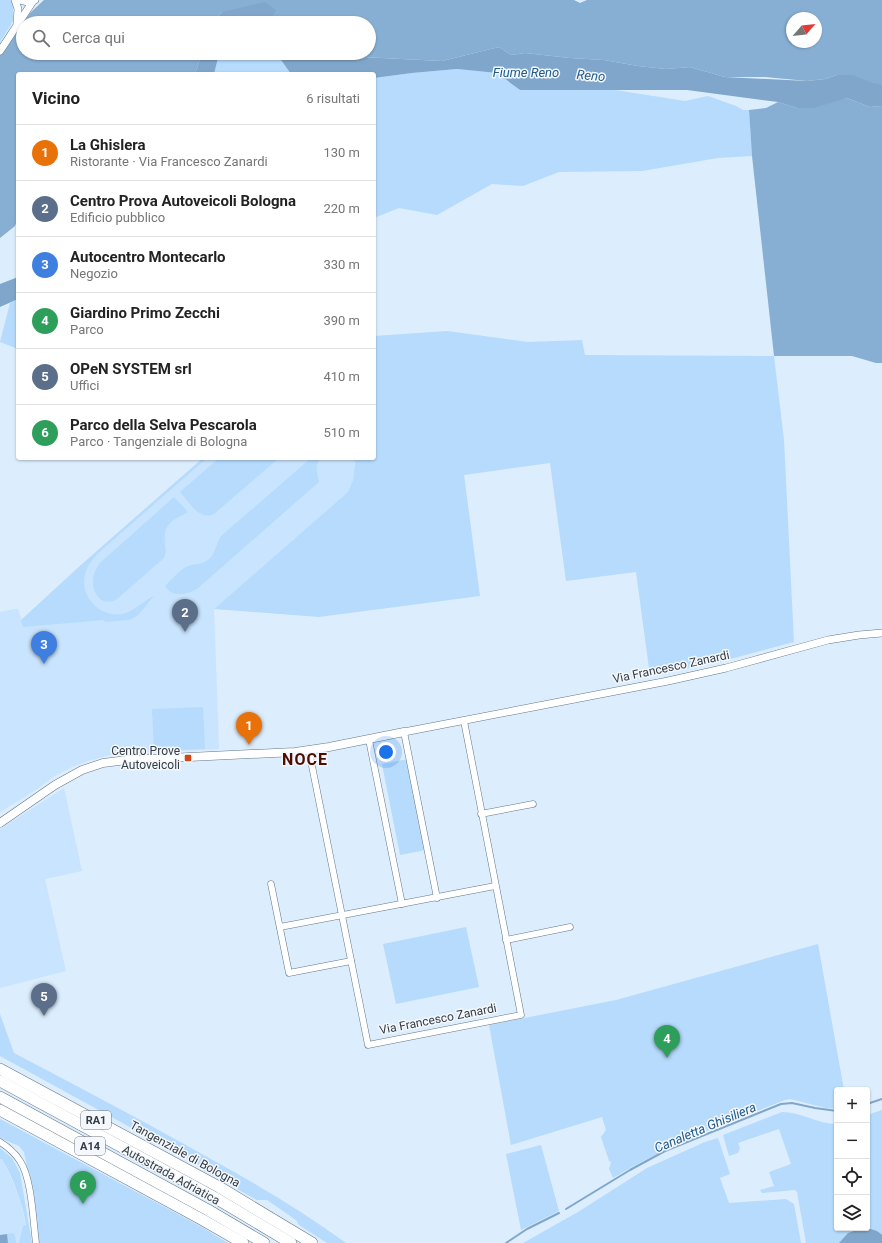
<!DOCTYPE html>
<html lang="it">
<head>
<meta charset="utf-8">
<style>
	:root { --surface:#fff; --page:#f2f2f2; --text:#222; --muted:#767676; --line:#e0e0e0; --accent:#db2777 }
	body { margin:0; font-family:Roboto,sans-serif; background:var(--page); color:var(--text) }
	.controls { position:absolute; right:12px; bottom:12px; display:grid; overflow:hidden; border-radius:4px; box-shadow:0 1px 3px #0004 }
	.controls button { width:36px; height:36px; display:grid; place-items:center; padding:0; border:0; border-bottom:1px solid var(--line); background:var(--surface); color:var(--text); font:20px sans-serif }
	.compass { position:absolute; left:786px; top:12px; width:36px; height:36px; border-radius:50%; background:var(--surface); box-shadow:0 1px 3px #0004; rotate:62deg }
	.you { position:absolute; left:386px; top:752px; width:14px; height:14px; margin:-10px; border:3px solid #fff; border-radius:50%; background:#1a73e8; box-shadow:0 0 0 6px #1a73e833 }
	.badge { display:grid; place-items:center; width:26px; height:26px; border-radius:50%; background:var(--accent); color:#fff; font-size:13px; font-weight:700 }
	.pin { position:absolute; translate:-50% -33px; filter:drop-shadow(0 1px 2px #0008) }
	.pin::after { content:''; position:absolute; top:21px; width:14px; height:12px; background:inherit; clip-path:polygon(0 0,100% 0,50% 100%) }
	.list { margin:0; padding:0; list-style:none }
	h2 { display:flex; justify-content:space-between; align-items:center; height:52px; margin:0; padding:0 16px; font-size:17px }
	h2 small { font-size:13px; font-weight:400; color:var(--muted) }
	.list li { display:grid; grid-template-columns:26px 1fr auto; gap:12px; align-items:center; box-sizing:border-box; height:56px; padding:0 16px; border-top:1px solid var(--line) }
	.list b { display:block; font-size:15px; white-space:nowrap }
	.list p { margin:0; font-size:13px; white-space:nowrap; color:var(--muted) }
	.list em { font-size:13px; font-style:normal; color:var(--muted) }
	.icon { flex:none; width:22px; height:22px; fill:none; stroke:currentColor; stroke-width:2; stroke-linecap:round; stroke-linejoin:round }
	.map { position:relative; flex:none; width:882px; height:1243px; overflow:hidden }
	.search { position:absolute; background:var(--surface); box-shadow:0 1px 3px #0004; left:16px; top:16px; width:360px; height:44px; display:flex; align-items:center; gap:10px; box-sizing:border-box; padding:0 14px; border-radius:22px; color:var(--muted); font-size:15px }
	.panel { position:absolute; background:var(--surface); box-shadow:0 1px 3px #0004; left:16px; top:72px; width:360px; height:388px; border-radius:4px }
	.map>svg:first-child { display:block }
	.built { fill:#c9e4fe }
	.green { fill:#b6dbfd }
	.forest { fill:#87afd3; fill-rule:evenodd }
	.water { fill:#80a7cb }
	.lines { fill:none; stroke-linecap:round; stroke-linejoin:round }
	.stream { stroke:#80a7cb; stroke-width:2 }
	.minor-casing { stroke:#647789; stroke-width:7 }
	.tertiary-casing { stroke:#647789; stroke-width:8 }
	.secondary-casing { stroke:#647789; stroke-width:9 }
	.motorway-casing { stroke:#647789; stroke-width:12 }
	.minor { stroke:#fff; stroke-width:6 }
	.tertiary { stroke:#fff; stroke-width:7 }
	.secondary { stroke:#fff; stroke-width:8 }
	.motorway { stroke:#fff; stroke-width:11 }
	.poi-dot { fill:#d0471d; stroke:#f4f8fc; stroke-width:1.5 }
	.labels { text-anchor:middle; stroke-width:3; stroke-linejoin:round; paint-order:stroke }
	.shield { fill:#f4f8fc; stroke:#6e747b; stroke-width:1 }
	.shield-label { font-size:11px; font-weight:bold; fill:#343c44 }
	.street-label { font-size:12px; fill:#343c44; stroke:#f4f8fc }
	.poi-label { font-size:12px; fill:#343c44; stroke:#f4f8fc; text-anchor:end }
	.water-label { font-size:13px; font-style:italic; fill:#205b8a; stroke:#f4f8fc }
	.district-label { font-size:16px; font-weight:bold; letter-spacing:1px; fill:#4f0d00; stroke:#f4f8fc }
</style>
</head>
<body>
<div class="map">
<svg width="882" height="1243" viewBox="0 0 882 1243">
	<rect width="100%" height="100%" fill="#dcedfd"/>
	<g class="built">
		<path d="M 203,458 L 355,458 L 353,480 L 348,492 L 214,609 L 219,749 L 114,754 L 91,760 L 72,767 L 53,777 L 36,790 L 0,812 L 0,612 L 14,609 L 18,609 L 22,620 L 81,565 Z"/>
		<path d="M 64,788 L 82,871 L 45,879 L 66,971 L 0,988 L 0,829 Z"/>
		<path d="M 0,1154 L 20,1198 L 29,1243 L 0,1243 Z"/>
	</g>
	<g class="green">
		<path d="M 0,0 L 13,0 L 13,21 L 0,42 Z"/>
		<path d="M 222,53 L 276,53 L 291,74 L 214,74 L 219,54 Z"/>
		<path d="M 457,69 L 497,73 L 520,90 L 609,89 L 685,101 L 708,96 L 736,106 L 743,110 L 749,110 L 752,156 L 718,158 L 642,171 L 559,172 L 523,186 L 492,184 L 437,215 L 399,208 L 374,218 L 374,78 L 412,73 Z"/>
		<path d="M 18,299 L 18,349 L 0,342 L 10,303 Z"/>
		<path d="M 447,331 L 528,342 L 582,340 L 585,355 L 774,356 L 784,440 L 794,642 L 723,661 L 650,676 L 636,572 L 566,581 L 550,463 L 464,475 L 480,596 L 319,617 L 214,609 L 348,492 L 353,480 L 355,462 L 350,458 L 374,458 L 374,336 Z"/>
		<path d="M 203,458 L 207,458 L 105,547 C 96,555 88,563 85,574 C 79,596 100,618 122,614 C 135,611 143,601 154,596 L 138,615 L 132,619 L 127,620 L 105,622 L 104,620 L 23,627 L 21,620 L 81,565 Z"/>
		<path d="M 219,458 L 279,458 L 214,514 C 199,521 189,502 180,492 Z"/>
		<path d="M 311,458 L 321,458 C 314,465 317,473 319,482 L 197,589 C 187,595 172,598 165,586 C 171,580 179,571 186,567 C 195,563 202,566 210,558 C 216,552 216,543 221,536 Z"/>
		<path d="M 174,497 L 188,512 C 175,519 163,523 165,542 C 165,548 167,552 164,558 L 117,599 C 104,607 92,595 93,581 C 93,574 96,569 100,563 Z"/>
		<path d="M 203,707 L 205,749 L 154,751 L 152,709 Z"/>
		<path d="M 408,759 L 426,850 L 400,855 L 382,764 Z"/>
		<path d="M 466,927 L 479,987 L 396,1004 L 383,944 Z"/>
		<path d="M 818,944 L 844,1090 L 837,1090 L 837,1109 L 826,1108 L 790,1099 L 785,1100 C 726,1123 667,1145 613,1178 L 609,1169 L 611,1162 L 609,1161 L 601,1137 L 606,1130 L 602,1117 L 511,1145 L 489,1025 L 616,1000 Z"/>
		<path d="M 0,1014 L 14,1053 C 73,1084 132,1115 191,1148 C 244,1177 297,1207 346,1243 L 327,1243 L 299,1225 L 296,1220 L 267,1200 L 257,1200 L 203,1170 L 201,1166 L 0,1056 Z"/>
		<path d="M 882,1110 L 882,1243 L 806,1243 L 797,1192 L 795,1190 L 762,1193 L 760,1190 L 774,1186 L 769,1172 L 791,1164 L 779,1129 L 738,1143 L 740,1148 L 738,1153 L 729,1156 L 723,1135 L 782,1112 C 801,1112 818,1124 837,1124 L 837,1228 L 867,1228 L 867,1115 Z"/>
		<path d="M 0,1119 L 200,1226 L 228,1243 L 39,1243 L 33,1195 L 24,1152 L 19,1146 L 0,1138 Z"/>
		<path d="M 718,1138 L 730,1174 L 720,1178 L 729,1203 L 786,1199 L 794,1204 L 801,1243 L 523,1243 L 578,1212 L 647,1168 L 705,1142 Z"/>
		<path d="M 541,1145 L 559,1211 L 521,1230 L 506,1154 Z"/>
		<path d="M 0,1148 L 12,1158 L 20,1173 L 32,1243 L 19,1243 L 23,1226 L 26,1225 C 22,1201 14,1180 2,1159 L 0,1159 Z"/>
		<path d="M 13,1233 L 15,1236 L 16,1243 L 8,1243 L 7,1234 Z"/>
	</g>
	<g class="forest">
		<path d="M 44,0 L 574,0 L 580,3 L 587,0 L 882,0 L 882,87 L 837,75 L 825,79 L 807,81 L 765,77 L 725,77 L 690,67 L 666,69 L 638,66 L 604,60 L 570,58 L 525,53 L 511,55 L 499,47 L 442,61 L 382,58 L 363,57 L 358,54 L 334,57 L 334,53 L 369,53 L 369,23 L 280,23 L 272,18 L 222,12 L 211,23 L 23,23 L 30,13 ZM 792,18 L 816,18 L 816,42 L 792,42 Z"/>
		<path d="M 23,23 L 23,53 L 202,53 L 195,74 L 18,74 L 18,218 L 15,226 L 0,238 L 0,54 Z"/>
		<path d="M 847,98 L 870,107 L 882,106 L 882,363 L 876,363 L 852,356 L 774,356 L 752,156 L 749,110 L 766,108 L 778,102 L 797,108 Z"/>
	</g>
	<g class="water">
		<path d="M 265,2 L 276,10 L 272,18 L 280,23 L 211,23 L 222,12 Z"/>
		<path d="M 499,47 L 511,55 L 525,53 L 570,58 L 604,60 L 638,66 L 666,69 L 690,67 L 725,77 L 807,81 L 825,79 L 837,75 L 853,75 L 873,83 L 882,85 L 882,106 L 870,107 L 847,98 L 814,108 L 797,108 L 778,102 L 687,90 L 520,90 L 497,73 L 457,69 L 412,73 L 374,78 L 374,74 L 291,74 L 276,53 L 334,53 L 335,57 L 358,54 L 363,57 L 382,58 L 442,61 Z"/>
		<path d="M 202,53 L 222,53 L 219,54 L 214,74 L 195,74 Z"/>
		<path d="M 18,277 L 18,299 L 0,307 L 0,284 Z"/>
		<path d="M 863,1228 C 870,1228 877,1230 882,1235 L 882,1243 L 839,1243 L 848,1233 Z"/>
		<path d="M 7,1234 L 8,1243 L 0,1243 L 0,1235 Z"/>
	</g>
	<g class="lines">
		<g class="stream">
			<path d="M 867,1104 L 882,1099"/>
			<path d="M 566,1209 L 630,1170 L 665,1151 L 781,1104 L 792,1103 L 815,1108 L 837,1111"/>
			<path d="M 506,1243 L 527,1229 L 559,1213"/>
		</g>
		<defs>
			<g id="minor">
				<path d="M 404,732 L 437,898"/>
				<path d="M 369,740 L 402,904"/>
				<path d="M 309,751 L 368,1045 L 521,1015 L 464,721"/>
				<path d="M 481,814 L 533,804"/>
				<path d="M 271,884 L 289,973 L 351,961"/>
				<path d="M 280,927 L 495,886"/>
				<path d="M 506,940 L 570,927"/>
				<path d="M 0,1142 C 8,1147 15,1153 20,1161 C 32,1179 33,1221 36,1243"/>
			</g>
			<g id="tertiary">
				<path d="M 15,0 L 18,9 L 17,23"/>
				<path d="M 20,0 L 28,2 L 35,0"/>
				<path d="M 0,51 L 33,1"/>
				<path d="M 404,732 L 668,681 L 726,668 L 828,640 L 859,635 L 882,633"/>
			</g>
			<path id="secondary" d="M 0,823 L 55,785 L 82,770 L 103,763 L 127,760 L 295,752 L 329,747 L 404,732"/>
			<g id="motorway">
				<path d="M 0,1069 L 219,1187 L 312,1243"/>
				<path d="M 0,1081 L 214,1197 L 291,1243"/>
				<path d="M 0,1097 L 208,1210 L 264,1243"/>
				<path d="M 0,1110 L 203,1220 L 243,1243"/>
			</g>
		</defs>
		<use href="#minor" class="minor-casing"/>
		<use href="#tertiary" class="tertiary-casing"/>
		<use href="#secondary" class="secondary-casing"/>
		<use href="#motorway" class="motorway-casing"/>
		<use href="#minor" class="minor"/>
		<use href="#tertiary" class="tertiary"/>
		<use href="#secondary" class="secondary"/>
		<use href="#motorway" class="motorway"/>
	</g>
	<rect class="poi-dot" x="184" y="754" width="8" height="8" rx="2"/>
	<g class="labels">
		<g class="shield">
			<rect x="81" y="1111" width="30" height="18" rx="3"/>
			<rect x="75" y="1137" width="30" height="18" rx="3"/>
		</g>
		<g class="shield-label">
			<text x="96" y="1124">RA1</text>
			<text x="90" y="1150">A14</text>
		</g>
		<g class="street-label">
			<text transform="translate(671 667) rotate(-12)" y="4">Via Francesco Zanardi</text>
			<text transform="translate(438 1019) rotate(-11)" y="4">Via Francesco Zanardi</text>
			<text transform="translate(185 1154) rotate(29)" y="4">Tangenziale di Bologna</text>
			<text transform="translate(171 1175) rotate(29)" y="4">Autostrada Adriatica</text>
		</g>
		<g class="poi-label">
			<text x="180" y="755">Centro Prove<tspan x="180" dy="14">Autoveicoli</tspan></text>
		</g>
		<g class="water-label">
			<text x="526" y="77">Fiume Reno</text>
			<text transform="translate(591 75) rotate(5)" y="5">Reno</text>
			<text transform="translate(705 1127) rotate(-23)" y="5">Canaletta Ghisiliera</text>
		</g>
		<g class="district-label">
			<text x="305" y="765">NOCE</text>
		</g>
	</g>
</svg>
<div class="controls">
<button>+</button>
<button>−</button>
<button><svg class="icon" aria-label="locate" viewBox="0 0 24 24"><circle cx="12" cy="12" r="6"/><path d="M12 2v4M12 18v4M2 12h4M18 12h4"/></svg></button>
<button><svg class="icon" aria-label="layers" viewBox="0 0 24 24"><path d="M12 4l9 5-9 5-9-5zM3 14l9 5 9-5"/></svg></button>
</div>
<svg class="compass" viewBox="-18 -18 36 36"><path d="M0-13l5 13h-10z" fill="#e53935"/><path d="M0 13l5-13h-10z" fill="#767676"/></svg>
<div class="you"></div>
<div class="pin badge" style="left:249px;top:745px;background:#e8710a">1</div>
<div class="pin badge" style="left:185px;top:632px;background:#5c6f8a">2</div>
<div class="pin badge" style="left:44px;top:664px;background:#3f7fe0">3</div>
<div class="pin badge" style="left:667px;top:1058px;background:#2e9e5b">4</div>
<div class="pin badge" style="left:44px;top:1016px;background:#5c6f8a">5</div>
<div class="pin badge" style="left:83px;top:1204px;background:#2e9e5b">6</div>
<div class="search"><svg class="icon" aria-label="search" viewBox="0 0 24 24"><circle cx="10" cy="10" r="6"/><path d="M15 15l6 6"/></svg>Cerca qui</div>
<section class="panel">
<h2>Vicino<small>6 risultati</small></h2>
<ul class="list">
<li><span class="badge" style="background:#e8710a">1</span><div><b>La Ghislera</b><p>Ristorante · Via Francesco Zanardi</p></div><em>130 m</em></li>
<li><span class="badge" style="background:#5c6f8a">2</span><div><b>Centro Prova Autoveicoli Bologna</b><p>Edificio pubblico</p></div><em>220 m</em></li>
<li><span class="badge" style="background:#3f7fe0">3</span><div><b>Autocentro Montecarlo</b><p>Negozio</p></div><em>330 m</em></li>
<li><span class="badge" style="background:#2e9e5b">4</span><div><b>Giardino Primo Zecchi</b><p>Parco</p></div><em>390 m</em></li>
<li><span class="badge" style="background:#5c6f8a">5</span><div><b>OPeN SYSTEM srl</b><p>Uffici</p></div><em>410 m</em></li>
<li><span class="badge" style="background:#2e9e5b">6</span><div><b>Parco della Selva Pescarola</b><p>Parco · Tangenziale di Bologna</p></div><em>510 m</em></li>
</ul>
</section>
</div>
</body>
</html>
